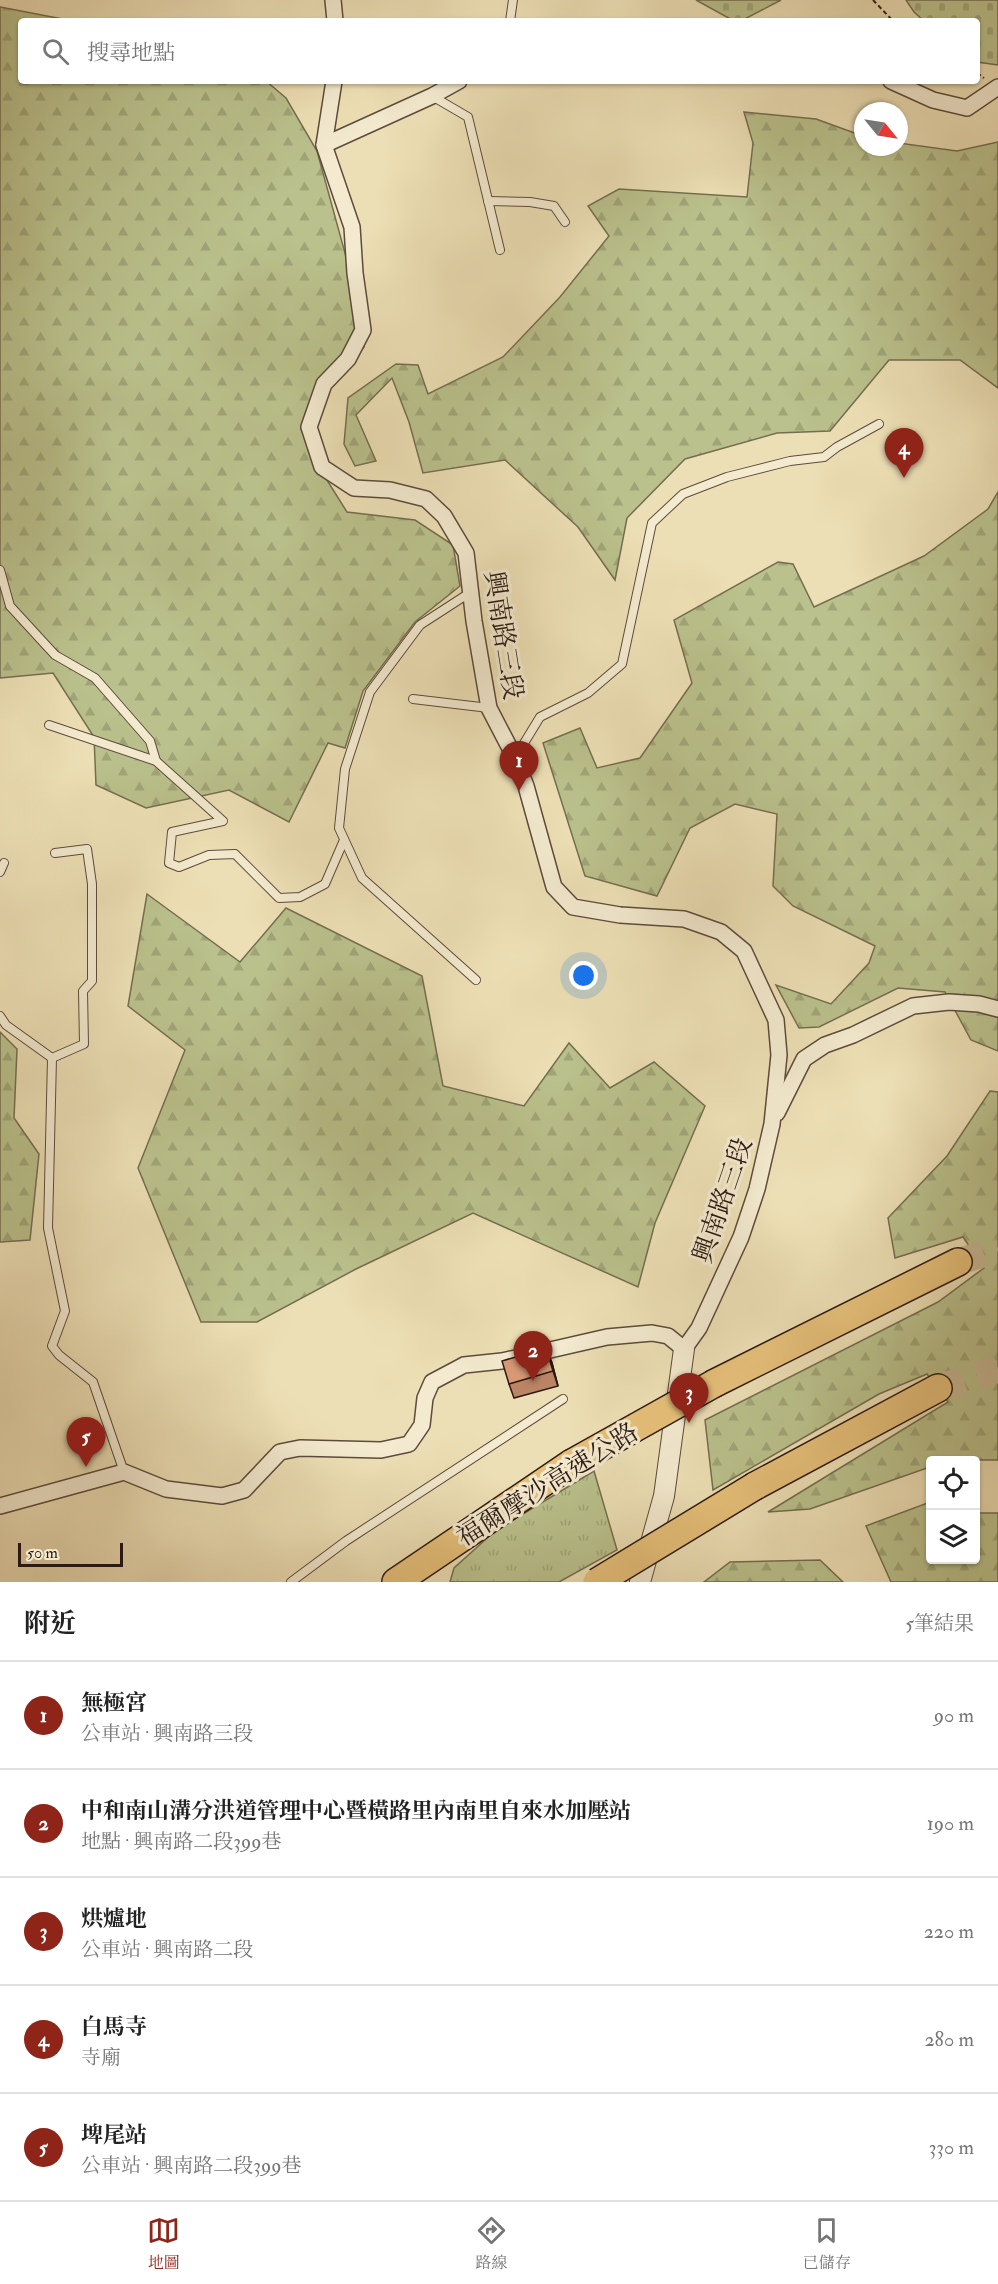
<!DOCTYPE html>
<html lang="zh-TW">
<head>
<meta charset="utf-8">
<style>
	:root { --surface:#fff; --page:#f2f2f2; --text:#222; --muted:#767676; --line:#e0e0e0; --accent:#8f2418 }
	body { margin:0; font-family:"IM FELL Double Pica","Noto Serif TC",serif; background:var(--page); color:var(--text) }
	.controls { position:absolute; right:18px; bottom:18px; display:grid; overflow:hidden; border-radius:6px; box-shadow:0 2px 4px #0004 }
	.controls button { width:54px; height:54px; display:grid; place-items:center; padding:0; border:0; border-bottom:2px solid var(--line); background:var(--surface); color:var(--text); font:30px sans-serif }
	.compass { position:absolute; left:854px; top:102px; width:54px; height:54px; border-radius:50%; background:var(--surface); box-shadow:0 2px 4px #0004; rotate:120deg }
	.scale { position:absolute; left:18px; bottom:15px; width:105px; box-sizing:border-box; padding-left:6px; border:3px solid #2d1a13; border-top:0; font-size:16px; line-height:21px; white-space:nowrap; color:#2d1a13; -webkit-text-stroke:4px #f3eacf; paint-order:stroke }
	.you { position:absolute; left:584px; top:976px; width:21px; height:21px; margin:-15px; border:4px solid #fff; border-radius:50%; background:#1a73e8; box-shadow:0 0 0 9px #1a73e833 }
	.badge { display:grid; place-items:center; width:39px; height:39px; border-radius:50%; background:var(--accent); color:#fff; font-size:20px; font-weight:700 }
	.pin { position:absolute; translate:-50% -50px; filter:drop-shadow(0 2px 3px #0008) }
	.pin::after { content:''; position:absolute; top:32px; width:21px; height:18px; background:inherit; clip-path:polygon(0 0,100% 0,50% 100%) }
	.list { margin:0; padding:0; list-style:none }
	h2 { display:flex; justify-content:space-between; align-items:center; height:78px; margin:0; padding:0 24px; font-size:26px }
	h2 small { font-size:20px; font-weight:400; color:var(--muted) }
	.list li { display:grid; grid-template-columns:39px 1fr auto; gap:18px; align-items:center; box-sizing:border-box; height:108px; padding:0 24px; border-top:2px solid var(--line) }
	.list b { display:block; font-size:22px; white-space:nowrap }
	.list p { margin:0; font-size:20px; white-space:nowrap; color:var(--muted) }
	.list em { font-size:20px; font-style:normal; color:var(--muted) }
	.icon { flex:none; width:33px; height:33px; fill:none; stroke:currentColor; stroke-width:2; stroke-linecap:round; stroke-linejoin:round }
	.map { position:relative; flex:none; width:998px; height:1582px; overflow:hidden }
	.search { position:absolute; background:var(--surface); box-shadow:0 2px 4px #0004; left:18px; right:18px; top:18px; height:66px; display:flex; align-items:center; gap:15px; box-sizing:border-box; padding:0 21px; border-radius:6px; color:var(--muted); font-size:22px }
	.sheet { height:618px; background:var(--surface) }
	nav { display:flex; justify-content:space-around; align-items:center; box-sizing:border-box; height:84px; border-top:2px solid var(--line); background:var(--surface); font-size:16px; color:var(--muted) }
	nav a { display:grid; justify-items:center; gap:3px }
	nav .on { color:var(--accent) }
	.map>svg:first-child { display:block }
	.grass { fill:url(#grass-tufts); stroke:#746e50; stroke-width:1.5 }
	.forest { fill:url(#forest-firs); stroke:#746e50; stroke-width:1.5 }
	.cemetery { fill:url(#cemetery-stones); stroke:#746e50; stroke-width:1.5 }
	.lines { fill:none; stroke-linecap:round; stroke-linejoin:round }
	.motorway-tunnel { stroke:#c7b895; stroke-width:27; stroke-dasharray:27 14; stroke-linecap:butt }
	.service-casing { stroke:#5d4b3c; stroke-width:10 }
	.minor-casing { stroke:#5d4b3c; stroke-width:18 }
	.tertiary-casing { stroke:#5d4b3c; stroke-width:22 }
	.motorway-casing { stroke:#2d1a13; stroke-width:30 }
	.path { stroke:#2d1a13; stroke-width:2; stroke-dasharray:4.5 3; stroke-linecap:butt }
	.service { stroke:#f3eacf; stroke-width:8 }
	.minor { stroke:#f3eacf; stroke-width:15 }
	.tertiary { stroke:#f3eacf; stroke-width:20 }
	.motorway { stroke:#e6c07a; stroke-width:27 }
	.motorway-bridge-casing { stroke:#2d1a13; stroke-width:30; stroke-linecap:butt }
	.motorway-bridge { stroke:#e6c07a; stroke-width:27 }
	.wall { fill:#bb8465; stroke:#2d1a13; stroke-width:1.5 }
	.shaded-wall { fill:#986b52; stroke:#2d1a13; stroke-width:1.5 }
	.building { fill:#d99975; stroke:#2d1a13; stroke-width:1.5 }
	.labels { text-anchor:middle; stroke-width:6; stroke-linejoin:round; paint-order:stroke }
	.street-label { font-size:26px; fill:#2d1a13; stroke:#f3eacf }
</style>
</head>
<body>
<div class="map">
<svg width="998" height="1582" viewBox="0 0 998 1582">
	<defs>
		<pattern id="grass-tufts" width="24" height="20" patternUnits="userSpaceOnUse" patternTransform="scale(1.5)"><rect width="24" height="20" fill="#bac18c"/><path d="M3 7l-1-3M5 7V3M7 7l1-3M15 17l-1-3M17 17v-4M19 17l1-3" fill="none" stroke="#a0a578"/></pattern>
		<pattern id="forest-firs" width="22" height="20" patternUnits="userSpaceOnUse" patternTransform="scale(1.5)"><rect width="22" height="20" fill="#bac18c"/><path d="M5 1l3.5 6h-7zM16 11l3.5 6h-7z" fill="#a0a578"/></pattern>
		<pattern id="cemetery-stones" width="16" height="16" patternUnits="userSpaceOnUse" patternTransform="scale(1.5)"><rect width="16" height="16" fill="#bac18c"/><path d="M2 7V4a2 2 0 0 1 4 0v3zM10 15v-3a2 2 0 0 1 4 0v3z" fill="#a0a578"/></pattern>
	</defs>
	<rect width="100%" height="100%" fill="#eddfb5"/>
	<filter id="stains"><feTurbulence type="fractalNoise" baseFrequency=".00333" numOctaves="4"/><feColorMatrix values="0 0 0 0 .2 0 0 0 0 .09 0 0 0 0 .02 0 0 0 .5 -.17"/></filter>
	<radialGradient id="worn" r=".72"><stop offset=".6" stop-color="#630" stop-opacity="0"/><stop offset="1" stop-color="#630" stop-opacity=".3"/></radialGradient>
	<path class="grass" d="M 594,1471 L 617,1550 L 559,1582 L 450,1582 L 454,1568 L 495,1531 Z"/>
	<g class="forest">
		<path d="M 0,7 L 73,21 L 21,21 L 21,81 L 266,81 L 286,98 L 317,151 L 348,264 L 364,347 L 324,395 L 310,453 L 347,512 L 415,520 L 453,545 L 460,586 L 415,622 L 363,691 L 345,748 L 328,743 L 289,822 L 229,790 L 146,808 L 96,785 L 94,737 L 53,673 L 0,678 Z"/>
		<path d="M 744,112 L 816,119 L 863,136 L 863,147 L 899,147 L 899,143 L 957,151 L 998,142 L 998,388 L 960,360 L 889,360 L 830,431 L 777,433 L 685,459 L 627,518 L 615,580 L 578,527 L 505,460 L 423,473 L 409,422 L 392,378 L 356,415 L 376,461 L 355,466 L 344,444 L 348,398 L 396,364 L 418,365 L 428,394 L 503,357 L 560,297 L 609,236 L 588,206 L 619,189 L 747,197 L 753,143 Z"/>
		<path d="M 998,492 L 998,1051 L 971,1040 L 945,992 L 898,988 L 819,1027 L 799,1028 L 776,985 L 831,1004 L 869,963 L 875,946 L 793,906 L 773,886 L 777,814 L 735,804 L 690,828 L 657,896 L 585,876 L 543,743 L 580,728 L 597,768 L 640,758 L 692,683 L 674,620 L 778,562 L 793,564 L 814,607 L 924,556 L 988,509 Z"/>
		<path d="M 147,894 L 240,962 L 286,908 L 422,976 L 443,1086 L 524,1106 L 569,1043 L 610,1088 L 654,1062 L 705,1106 L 655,1223 L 638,1287 L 473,1213 L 356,1269 L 257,1322 L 201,1322 L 138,1168 L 185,1050 L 128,1006 Z"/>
		<path d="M 0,1032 L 17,1049 L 14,1118 L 39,1154 L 30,1240 L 0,1242 Z"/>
		<path d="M 990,1091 L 998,1092 L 998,1460 L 930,1460 L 930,1467 L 810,1509 L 768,1512 L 948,1402 L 927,1374 L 879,1394 L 713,1490 L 705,1420 L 938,1302 L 984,1268 L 963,1237 L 895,1258 L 888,1218 L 947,1156 Z"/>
		<path d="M 930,1502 L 930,1560 L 976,1560 L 976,1513 L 998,1513 L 998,1582 L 891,1582 L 866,1526 Z"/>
		<path d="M 820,1560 L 843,1582 L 704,1582 L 730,1562 Z"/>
	</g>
	<g class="cemetery">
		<path d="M 696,0 L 781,0 L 741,21 L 734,21 Z"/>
		<path d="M 906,0 L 998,0 L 998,65 L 977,62 L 977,21 L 924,21 L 914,12 Z"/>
	</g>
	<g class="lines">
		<g class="motorway-tunnel">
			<path d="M 958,1262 L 998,1249"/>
			<path d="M 938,1388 L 998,1369"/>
		</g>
		<defs>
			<g id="service">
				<path d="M 510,21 L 513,0"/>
				<path d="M 432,96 L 468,117 L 500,250"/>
				<path d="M 488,201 L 530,202 L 554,206 L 565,222"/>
				<path d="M 0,570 L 10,606 L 55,655 L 95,678 L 150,741 L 156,761"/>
				<path d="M 471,592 L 420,625 L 370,692 L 345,769 L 339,828 L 362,878 L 476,980"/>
				<path d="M 413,699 L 489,708"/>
				<path d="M 49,725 L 156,761 L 223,821 L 172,832 L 169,863 L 179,867 L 209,855 L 235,854 L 279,898 L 300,897 L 325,884 L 344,840"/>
				<path d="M 515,758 L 540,717 L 588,693 L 622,664 L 652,523 L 683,494 L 727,477 L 790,461 L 824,457 L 837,447 L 879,424"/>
				<path d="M 0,872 L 4,863"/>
				<path d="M 0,1016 L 6,1025 L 52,1058 L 84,1044 L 83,991 L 92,981 L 92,884 L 87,849 L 55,853"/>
				<path d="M 52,1058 L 48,1228 L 65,1311 L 52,1346 L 59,1355 L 93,1382 L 124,1472"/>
				<path d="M 291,1582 L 346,1541 L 563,1399"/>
			</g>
			<g id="minor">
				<path d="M 333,0 L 335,21"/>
				<path d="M 891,81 L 933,100 L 967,108 L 998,87"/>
				<path d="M 324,145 L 432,96 L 459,81"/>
				<path d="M 777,1113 L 804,1059 L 825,1045 L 853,1035 L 913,1006 L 949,1002 L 979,1004 L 998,1009"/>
				<path d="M 0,1506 L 124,1472 L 166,1489 L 222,1496 L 244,1490 L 280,1452 L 300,1448 L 381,1450 L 409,1444 L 422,1425 L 425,1398 L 432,1382 L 464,1365 L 502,1361 L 607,1337 L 652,1333 L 668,1336 L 684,1349 L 699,1328 L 741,1237 L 757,1189 L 772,1124 L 779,1055 L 776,1020 L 744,951 L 721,932 L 684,919 L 620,915 L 573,907 L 554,887 L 526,786 L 515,758 L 489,708 L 474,621 L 466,553 L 444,516 L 426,499 L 390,490 L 354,488 L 322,467 L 309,427 L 324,384 L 348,359 L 363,330 L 355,273 L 352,227 L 324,145 L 334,81"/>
			</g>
			<path id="tertiary" d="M 640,1582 L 664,1496 L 684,1349"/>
			<g id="motorway">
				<path d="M 715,1383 L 958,1262"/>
				<path d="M 755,1486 L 938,1388"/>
				<path d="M 396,1582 L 572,1463"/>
			</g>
		</defs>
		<use href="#service" class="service-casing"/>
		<use href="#minor" class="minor-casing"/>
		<use href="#tertiary" class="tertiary-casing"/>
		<use href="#motorway" class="motorway-casing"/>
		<g class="path">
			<path d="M 873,0 L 893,21"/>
			<path d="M 977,73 L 984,78"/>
		</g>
		<use href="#service" class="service"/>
		<use href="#minor" class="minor"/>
		<use href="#tertiary" class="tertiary"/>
		<use href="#motorway" class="motorway"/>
		<defs>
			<g id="motorway-bridge">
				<path d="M 572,1463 L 715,1383"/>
				<path d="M 597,1582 L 755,1486"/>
			</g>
		</defs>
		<use href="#motorway-bridge" class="motorway-bridge-casing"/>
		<use href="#motorway-bridge" class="motorway-bridge"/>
	</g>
	<path class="wall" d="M 546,1348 L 552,1363 L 558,1386 L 514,1398 L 509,1384 Z"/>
	<path class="shaded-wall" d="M 546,1348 L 552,1363 L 558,1386 L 553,1371 Z"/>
	<path class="building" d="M 546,1348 L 553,1371 L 509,1384 L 502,1361 Z"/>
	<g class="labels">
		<g class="street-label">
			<text transform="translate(504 635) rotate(81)" y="9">興南路三段</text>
			<text transform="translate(722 1200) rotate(-71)" y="9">興南路三段</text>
			<text transform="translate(547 1484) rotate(-32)" y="9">福爾摩沙高速公路</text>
		</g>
	</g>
	<rect width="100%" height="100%" filter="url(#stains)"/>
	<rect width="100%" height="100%" fill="url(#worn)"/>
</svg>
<div class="controls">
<button><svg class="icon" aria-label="locate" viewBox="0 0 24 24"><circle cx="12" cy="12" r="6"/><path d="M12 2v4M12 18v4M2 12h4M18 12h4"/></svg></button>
<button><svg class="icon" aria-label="layers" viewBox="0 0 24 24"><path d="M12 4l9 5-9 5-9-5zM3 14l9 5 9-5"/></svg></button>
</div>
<svg class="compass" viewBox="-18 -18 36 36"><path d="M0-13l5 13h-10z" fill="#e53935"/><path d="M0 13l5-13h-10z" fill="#767676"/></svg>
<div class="scale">50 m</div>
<div class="you"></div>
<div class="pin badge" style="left:519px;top:791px">1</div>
<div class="pin badge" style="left:533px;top:1381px">2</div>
<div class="pin badge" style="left:689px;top:1423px">3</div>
<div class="pin badge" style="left:904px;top:478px">4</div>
<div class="pin badge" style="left:86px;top:1467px">5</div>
<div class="search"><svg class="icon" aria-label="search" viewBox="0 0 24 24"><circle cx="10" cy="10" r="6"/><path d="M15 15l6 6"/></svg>搜尋地點</div>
</div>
<section class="sheet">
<h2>附近<small>5筆結果</small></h2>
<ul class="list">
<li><span class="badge">1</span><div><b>無極宮</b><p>公車站 · 興南路三段</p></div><em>90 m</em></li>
<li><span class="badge">2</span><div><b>中和南山溝分洪道管理中心暨橫路里內南里自來水加壓站</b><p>地點 · 興南路二段399巷</p></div><em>190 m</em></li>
<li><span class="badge">3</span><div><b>烘爐地</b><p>公車站 · 興南路二段</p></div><em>220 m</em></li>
<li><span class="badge">4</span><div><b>白馬寺</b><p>寺廟</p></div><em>280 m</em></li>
<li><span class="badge">5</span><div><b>埤尾站</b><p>公車站 · 興南路二段399巷</p></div><em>330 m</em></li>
</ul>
</section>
<nav>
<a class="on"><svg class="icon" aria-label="map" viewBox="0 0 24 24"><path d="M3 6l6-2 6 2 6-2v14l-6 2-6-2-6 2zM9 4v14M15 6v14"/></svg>地圖</a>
<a><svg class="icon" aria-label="directions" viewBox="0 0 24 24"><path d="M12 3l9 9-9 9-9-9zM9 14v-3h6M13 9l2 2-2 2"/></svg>路線</a>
<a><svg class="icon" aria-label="saved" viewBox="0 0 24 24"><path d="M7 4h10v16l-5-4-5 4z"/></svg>已儲存</a>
</nav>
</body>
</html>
